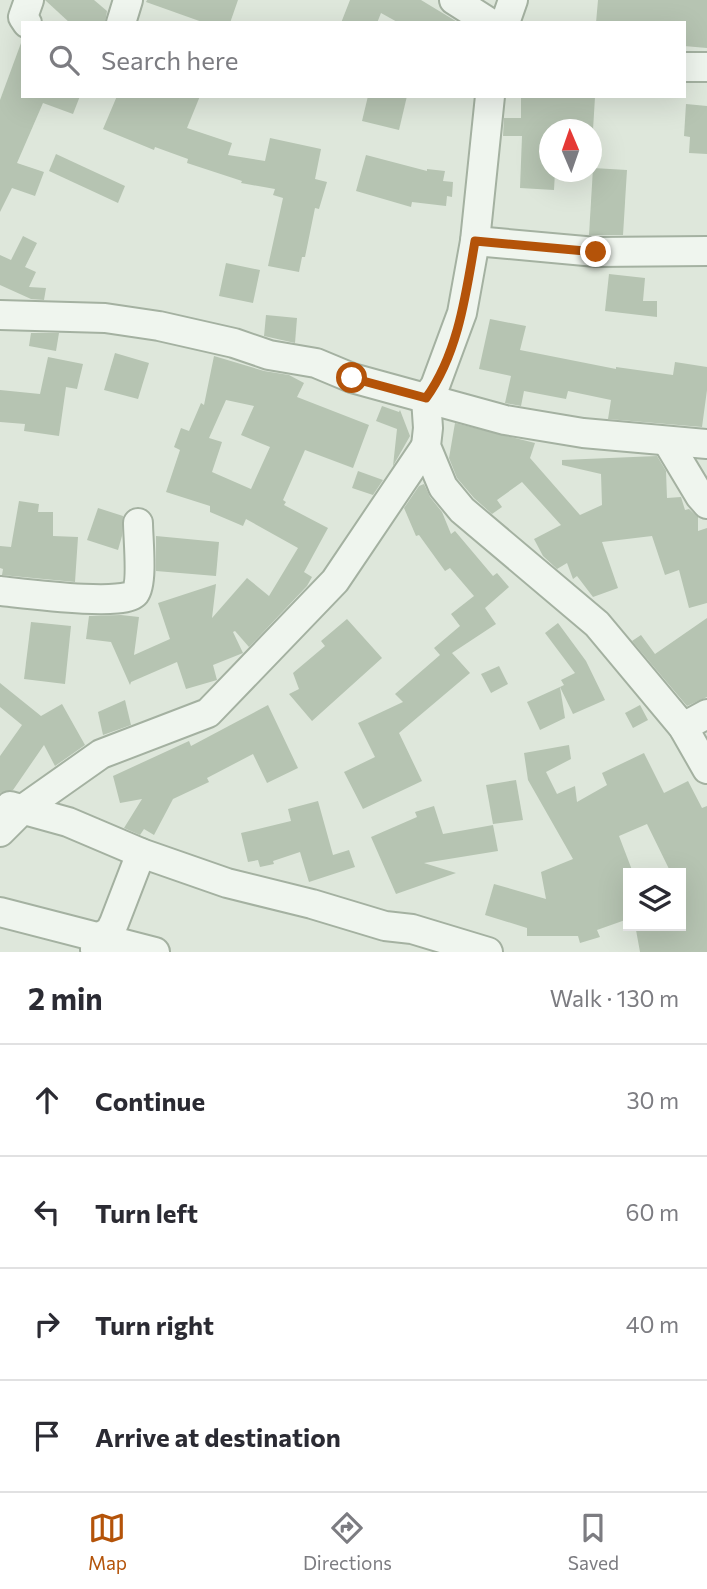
<!DOCTYPE html>
<html lang="en">
<head>
<meta charset="utf-8">
<style>
	:root { --surface:#fff; --page:#f2f2f3; --text:#2b2b33; --muted:#7c7c81; --line:#e1e1e2; --accent:#b45309 }
	body { margin:0; font-family:Commissioner,sans-serif; background:var(--page); color:var(--text) }
	.controls { position:absolute; right:21px; bottom:21px; display:grid; overflow:hidden; border-radius:0px; box-shadow:0 7px 28px #0002 }
	.controls button { width:63px; height:63px; display:grid; place-items:center; padding:0; border:0; border-bottom:2px solid var(--line); background:var(--surface); color:var(--text); font:35px sans-serif }
	.compass { position:absolute; left:539px; top:119px; width:63px; height:63px; border-radius:50%; background:var(--surface); box-shadow:0 7px 28px #0002; rotate:358deg }
	.stop { position:absolute; width:21px; height:21px; margin:-16px; border:5px solid #b45309; border-radius:50%; background:#fff }
	.stop.end { background:#b45309; border-color:#fff; box-shadow:0 2px 7px #0008 }
	.list { margin:0; padding:0; list-style:none }
	h2 { display:flex; justify-content:space-between; align-items:center; height:91px; margin:0; padding:0 28px; font-size:30px }
	h2 small { font-size:23px; font-weight:400; color:var(--muted) }
	.list li { display:grid; grid-template-columns:46px 1fr auto; gap:21px; align-items:center; box-sizing:border-box; height:112px; padding:0 28px; border-top:2px solid var(--line) }
	.list b { display:block; font-size:26px; white-space:nowrap }
	.list em { font-size:23px; font-style:normal; color:var(--muted) }
	.icon { flex:none; width:38px; height:38px; fill:none; stroke:currentColor; stroke-width:2; stroke-linecap:round; stroke-linejoin:round }
	.map { position:relative; flex:none; width:707px; height:952px; overflow:hidden }
	.search { position:absolute; background:var(--surface); box-shadow:0 7px 28px #0002; left:21px; right:21px; top:21px; height:77px; display:flex; align-items:center; gap:18px; box-sizing:border-box; padding:0 24px; border-radius:0px; color:var(--muted); font-size:26px }
	.sheet { height:539px; background:var(--surface) }
	nav { display:flex; justify-content:space-around; align-items:center; box-sizing:border-box; height:98px; border-top:2px solid var(--line); background:var(--surface); font-size:19px; color:var(--muted) }
	nav a { display:grid; justify-items:center; gap:4px }
	nav .on { color:var(--accent) }
	.map>svg:first-child { display:block }
	.building { fill:#b6c4b2; fill-rule:evenodd }
	.lines { fill:none; stroke-linecap:round; stroke-linejoin:round }
	.minor-casing { stroke:#a4b1a1; stroke-width:32 }
	.minor { stroke:#eff5ee; stroke-width:28 }
	.route { stroke:#b45309; stroke-width:9 }
</style>
</head>
<body>
<div class="map">
<svg width="707" height="952" viewBox="0 0 707 952">
	<rect width="100%" height="100%" fill="#dee7db"/>
	<g class="building">
		<path d="M 45,0 L 94,0 L 107,11 L 105,23 L 70,23 Z"/>
		<path d="M 147,0 L 238,0 L 230,23 L 205,23 L 146,2 Z"/>
		<path d="M 350,0 L 421,0 L 459,23 L 399,23 L 381,13 L 377,23 L 341,23 Z"/>
		<path d="M 598,0 L 707,0 L 707,48 L 684,46 L 684,23 L 596,23 Z"/>
		<path d="M 21,43 L 23,96 L 80,96 L 73,114 L 43,103 L 17,163 L 44,172 L 35,196 L 12,188 L 0,212 L 0,100 Z"/>
		<path d="M 117,96 L 200,96 L 187,128 L 232,143 L 228,155 L 265,161 L 270,138 L 321,149 L 315,179 L 327,182 L 319,209 L 315,208 L 305,257 L 302,257 L 299,272 L 268,266 L 283,198 L 273,195 L 275,189 L 241,183 L 242,181 L 187,163 L 188,159 L 155,147 L 154,150 L 103,129 Z"/>
		<path d="M 368,96 L 407,96 L 399,130 L 362,121 Z"/>
		<path d="M 521,96 L 595,97 L 593,130 L 550,130 L 550,172 L 555,172 L 554,190 L 520,188 L 522,136 L 503,136 L 504,118 L 521,118 Z"/>
		<path d="M 686,104 L 707,106 L 707,154 L 689,153 L 690,137 L 684,136 Z"/>
		<path d="M 56,154 L 125,186 L 118,203 L 49,171 Z"/>
		<path d="M 366,155 L 427,171 L 427,169 L 445,171 L 443,181 L 453,182 L 452,197 L 447,196 L 446,206 L 412,202 L 411,207 L 356,191 Z"/>
		<path d="M 593,168 L 627,170 L 623,235 L 589,235 Z"/>
		<path d="M 23,236 L 37,243 L 25,267 L 36,272 L 29,287 L 46,288 L 44,300 L 31,299 L 0,285 L 0,255 L 11,260 Z"/>
		<path d="M 226,263 L 260,270 L 253,303 L 219,296 Z"/>
		<path d="M 609,274 L 645,278 L 643,301 L 657,301 L 657,317 L 605,311 Z"/>
		<path d="M 266,315 L 297,318 L 295,343 L 264,336 Z"/>
		<path d="M 490,319 L 526,326 L 520,350 L 616,369 L 616,367 L 673,375 L 675,362 L 707,367 L 707,390 L 702,427 L 608,419 L 611,400 L 568,391 L 566,399 L 524,391 L 521,406 L 505,403 L 511,376 L 479,369 Z"/>
		<path d="M 31,333 L 59,333 L 56,351 L 29,346 Z"/>
		<path d="M 115,353 L 149,363 L 138,399 L 104,390 Z"/>
		<path d="M 214,356 L 264,371 L 289,375 L 304,383 L 297,397 L 369,425 L 353,468 L 305,450 L 283,500 L 286,502 L 284,505 L 328,528 L 304,572 L 312,577 L 307,586 L 249,647 L 235,631 L 233,632 L 243,653 L 213,665 L 217,680 L 186,689 L 177,662 L 131,682 L 130,685 L 111,642 L 86,639 L 89,616 L 121,615 L 139,617 L 134,655 L 170,639 L 158,603 L 216,584 L 212,618 L 247,578 L 269,596 L 298,548 L 246,519 L 243,526 L 210,512 L 210,506 L 166,492 L 180,450 L 174,447 L 181,428 L 189,431 L 201,403 L 204,405 ZM 226,400 L 254,406 L 241,435 L 270,447 L 251,489 L 212,472 L 222,442 L 209,438 Z"/>
		<path d="M 48,357 L 83,364 L 77,389 L 66,387 L 59,436 L 24,431 L 25,424 L 0,422 L 0,390 L 40,394 Z"/>
		<path d="M 382,406 L 399,412 L 400,410 L 410,436 L 393,466 L 397,429 L 376,421 Z"/>
		<path d="M 455,423 L 535,443 L 530,458 L 580,515 L 602,505 L 601,474 L 562,465 L 562,460 L 657,456 L 666,471 L 667,498 L 681,497 L 685,510 L 689,509 L 698,517 L 698,531 L 707,528 L 707,603 L 689,608 L 679,570 L 665,575 L 652,536 L 602,542 L 618,588 L 593,597 L 577,576 L 573,579 L 567,563 L 557,569 L 543,556 L 534,539 L 561,525 L 522,482 L 497,500 L 502,507 L 492,514 L 474,498 L 457,478 L 449,458 Z"/>
		<path d="M 358,471 L 383,480 L 373,495 L 352,488 Z"/>
		<path d="M 424,484 L 430,497 L 442,512 L 451,534 L 455,531 L 493,576 L 497,573 L 509,587 L 485,608 L 496,624 L 452,653 L 470,673 L 399,733 L 422,781 L 363,809 L 344,772 L 375,757 L 358,723 L 403,702 L 395,694 L 440,655 L 434,648 L 460,626 L 451,614 L 474,596 L 450,568 L 445,571 L 419,535 L 416,536 L 404,508 L 419,486 Z"/>
		<path d="M 19,501 L 39,504 L 38,512 L 53,512 L 53,536 L 78,537 L 75,582 L 2,575 L 3,569 L 0,568 L 0,546 L 11,547 Z"/>
		<path d="M 98,508 L 123,516 L 122,536 L 118,550 L 87,540 Z"/>
		<path d="M 156,536 L 219,542 L 216,576 L 156,571 Z"/>
		<path d="M 707,618 L 707,697 L 687,706 L 632,641 L 641,635 L 655,654 Z"/>
		<path d="M 347,619 L 382,658 L 312,721 L 289,694 L 299,689 L 293,673 L 325,646 L 321,641 Z"/>
		<path d="M 31,622 L 71,626 L 65,684 L 24,679 Z"/>
		<path d="M 558,623 L 586,661 L 605,700 L 573,714 L 560,687 L 564,685 L 561,680 L 575,673 L 545,633 Z"/>
		<path d="M 499,666 L 508,684 L 491,693 L 481,674 Z"/>
		<path d="M 0,683 L 41,716 L 62,704 L 85,745 L 55,766 L 44,745 L 13,790 L 0,793 L 0,756 L 22,725 L 0,707 Z"/>
		<path d="M 560,687 L 565,718 L 540,730 L 527,702 Z"/>
		<path d="M 125,700 L 131,725 L 103,735 L 98,712 Z"/>
		<path d="M 268,705 L 298,768 L 267,783 L 253,754 L 207,778 L 209,782 L 173,799 L 154,835 L 144,829 L 140,835 L 124,828 L 142,799 L 120,803 L 113,776 L 189,741 L 191,746 Z"/>
		<path d="M 640,705 L 648,720 L 633,728 L 625,713 Z"/>
		<path d="M 569,745 L 571,759 L 546,772 L 557,794 L 575,786 L 577,802 L 607,785 L 602,773 L 644,753 L 664,793 L 688,781 L 702,808 L 707,806 L 707,952 L 640,952 L 636,930 L 660,926 L 681,926 L 681,918 L 686,917 L 681,902 L 681,873 L 671,873 L 647,824 L 619,836 L 632,870 L 628,871 L 628,919 L 597,930 L 600,937 L 580,943 L 578,936 L 527,936 L 527,928 L 485,915 L 494,884 L 546,899 L 541,872 L 573,859 L 528,780 L 524,753 Z"/>
		<path d="M 516,780 L 523,820 L 493,824 L 486,785 Z"/>
		<path d="M 318,801 L 333,855 L 349,850 L 355,867 L 309,882 L 300,852 L 273,861 L 274,864 L 260,867 L 258,860 L 248,862 L 241,833 L 291,821 L 288,809 Z"/>
		<path d="M 434,806 L 443,834 L 493,825 L 498,851 L 424,863 L 456,873 L 396,894 L 371,837 L 417,817 L 415,812 Z"/>
	</g>
	<g class="lines">
		<defs>
			<g id="minor">
				<path d="M 454,0 L 490,23"/>
				<path d="M 27,23 L 23,17 L 29,0"/>
				<path d="M 121,23 L 128,0"/>
				<path d="M 505,23 L 513,0"/>
				<path d="M 684,67 L 707,67"/>
				<path d="M 490,96 L 475,241 L 462,313 L 435,386 L 426,398 L 428,428 L 426,446 L 443,487 L 462,510 L 597,624 L 683,727 L 707,769"/>
				<path d="M 475,241 L 596,252 L 707,251"/>
				<path d="M 0,315 L 105,318 L 159,326 L 234,343 L 269,355 L 316,363 L 352,378 L 505,420 L 583,433 L 707,444"/>
				<path d="M 667,441 L 700,496 L 707,504"/>
				<path d="M 0,591 C 21,593 124,607 135,593 C 143,583 138,537 138,523"/>
				<path d="M 683,727 L 707,714"/>
				<path d="M 10,806 L 68,822 L 141,853 L 227,883 L 312,904 L 385,926 L 412,929 L 488,952"/>
				<path d="M 0,832 L 23,809 L 101,754 L 208,713 L 335,581 L 426,446"/>
				<path d="M 0,912 L 155,952"/>
				<path d="M 95,949 L 98,938 L 110,931 L 114,923 L 141,853"/>
			</g>
		</defs>
		<use href="#minor" class="minor-casing"/>
		<use href="#minor" class="minor"/>
	</g>
	<g class="lines">
		<path class="route" d="M 352,378 L 426,398 C 458,354 466,294 475,241 L 596,252"/>
	</g>
</svg>
<div class="controls">
<button><svg class="icon" aria-label="layers" viewBox="0 0 24 24"><path d="M12 4l9 5-9 5-9-5zM3 14l9 5 9-5"/></svg></button>
</div>
<svg class="compass" viewBox="-18 -18 36 36"><path d="M0-13l5 13h-10z" fill="#e53935"/><path d="M0 13l5-13h-10z" fill="#7c7c81"/></svg>
<div class="stop" style="left:352px;top:378px"></div>
<div class="stop end" style="left:596px;top:252px"></div>
<div class="search"><svg class="icon" aria-label="search" viewBox="0 0 24 24"><circle cx="10" cy="10" r="6"/><path d="M15 15l6 6"/></svg>Search here</div>
</div>
<section class="sheet">
<h2>2 min<small>Walk · 130 m</small></h2>
<ul class="list">
<li><svg class="icon" aria-label="ahead" viewBox="0 0 24 24"><path d="M12 20V5M6 11l6-6 6 6"/></svg><div><b>Continue</b></div><em>30 m</em></li>
<li><svg class="icon" aria-label="left" viewBox="0 0 24 24"><path d="M17 20v-9H6M10 6l-5 5 5 5"/></svg><div><b>Turn left</b></div><em>60 m</em></li>
<li><svg class="icon" aria-label="right" viewBox="0 0 24 24"><path d="M7 20v-9h11M14 6l5 5-5 5"/></svg><div><b>Turn right</b></div><em>40 m</em></li>
<li><svg class="icon" aria-label="arrive" viewBox="0 0 24 24"><path d="M6 21V4h12l-3 4 3 4H6"/></svg><div><b>Arrive at destination</b></div></li>
</ul>
</section>
<nav>
<a class="on"><svg class="icon" aria-label="map" viewBox="0 0 24 24"><path d="M3 6l6-2 6 2 6-2v14l-6 2-6-2-6 2zM9 4v14M15 6v14"/></svg>Map</a>
<a><svg class="icon" aria-label="directions" viewBox="0 0 24 24"><path d="M12 3l9 9-9 9-9-9zM9 14v-3h6M13 9l2 2-2 2"/></svg>Directions</a>
<a><svg class="icon" aria-label="saved" viewBox="0 0 24 24"><path d="M7 4h10v16l-5-4-5 4z"/></svg>Saved</a>
</nav>
</body>
</html>
